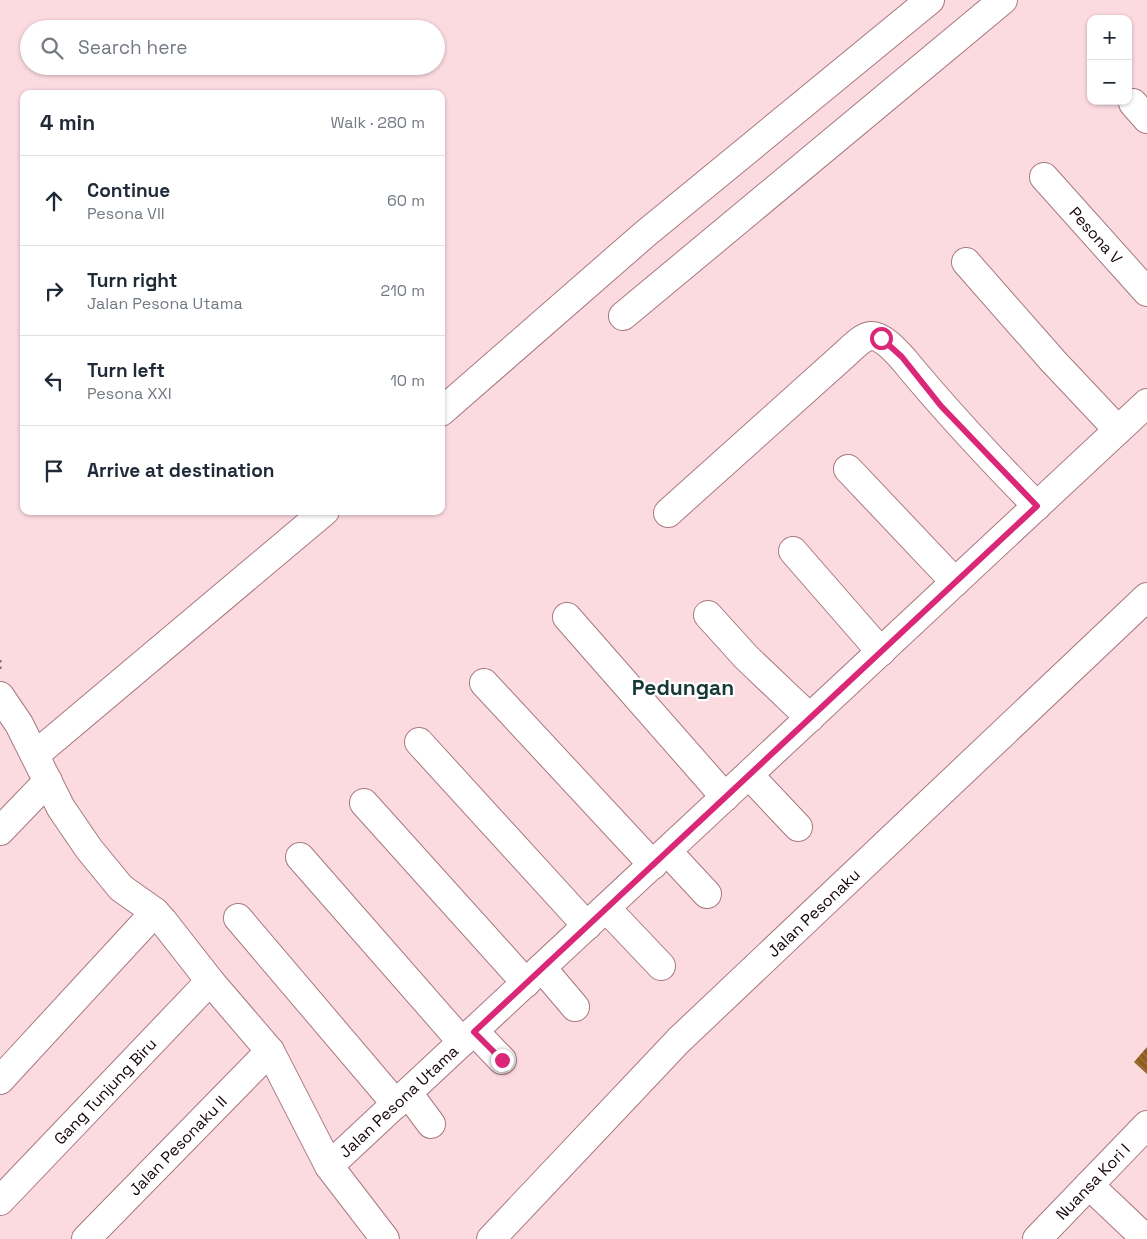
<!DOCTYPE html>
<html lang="en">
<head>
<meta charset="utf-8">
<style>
	:root { --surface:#fff; --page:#f6f6f7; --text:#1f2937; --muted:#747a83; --line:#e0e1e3 }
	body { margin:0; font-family:"Space Grotesk",sans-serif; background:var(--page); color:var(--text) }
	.controls { position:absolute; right:15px; top:15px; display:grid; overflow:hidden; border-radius:10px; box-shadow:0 1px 4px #0004 }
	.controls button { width:45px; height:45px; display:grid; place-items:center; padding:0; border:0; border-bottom:1px solid var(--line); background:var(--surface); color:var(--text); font:25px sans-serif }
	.stop { position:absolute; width:15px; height:15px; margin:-11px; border:4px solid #db2777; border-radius:50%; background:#fff }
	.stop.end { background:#db2777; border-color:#fff; box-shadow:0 1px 5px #0008 }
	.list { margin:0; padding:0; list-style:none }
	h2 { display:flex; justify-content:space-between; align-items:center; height:65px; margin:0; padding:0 20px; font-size:21px }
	h2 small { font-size:16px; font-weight:400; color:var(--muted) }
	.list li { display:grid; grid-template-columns:32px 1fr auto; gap:15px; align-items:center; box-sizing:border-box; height:90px; padding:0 20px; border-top:1px solid var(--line) }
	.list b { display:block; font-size:19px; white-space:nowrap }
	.list p { margin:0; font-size:16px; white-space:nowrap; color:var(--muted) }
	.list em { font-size:16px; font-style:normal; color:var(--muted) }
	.icon { flex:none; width:28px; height:28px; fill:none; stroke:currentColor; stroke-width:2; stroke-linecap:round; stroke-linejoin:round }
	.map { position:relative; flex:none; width:1147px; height:1239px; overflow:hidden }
	.search { position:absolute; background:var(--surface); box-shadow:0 1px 4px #0004; left:20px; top:20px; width:425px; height:55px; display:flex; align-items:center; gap:12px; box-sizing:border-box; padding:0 18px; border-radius:28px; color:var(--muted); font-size:19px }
	.panel { position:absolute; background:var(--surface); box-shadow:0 1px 4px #0004; left:20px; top:90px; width:425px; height:425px; border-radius:10px }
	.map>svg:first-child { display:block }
	.building { fill:url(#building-back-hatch) }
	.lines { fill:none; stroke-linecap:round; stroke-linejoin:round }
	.minor-casing { stroke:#a87880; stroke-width:30 }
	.path { stroke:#82696e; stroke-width:3; stroke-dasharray:2.5 4; stroke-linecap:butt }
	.minor { stroke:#fff; stroke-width:28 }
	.route { stroke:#db2777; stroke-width:6 }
	.labels { text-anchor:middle; stroke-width:4.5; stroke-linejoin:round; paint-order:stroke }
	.street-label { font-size:16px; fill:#17060a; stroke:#fff }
	.district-label { font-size:21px; font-weight:bold; fill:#173936; stroke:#fff }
</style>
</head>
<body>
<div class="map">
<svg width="1147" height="1239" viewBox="0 0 1147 1239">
	<defs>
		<pattern id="building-back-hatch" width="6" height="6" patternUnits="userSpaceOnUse" patternTransform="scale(1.25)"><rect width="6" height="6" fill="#915c19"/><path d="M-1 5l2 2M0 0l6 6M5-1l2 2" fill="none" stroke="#9d7648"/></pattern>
	</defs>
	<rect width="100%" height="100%" fill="#fbdae0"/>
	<path class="building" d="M 1147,1047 L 1147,1074 L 1134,1062 Z"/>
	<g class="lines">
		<defs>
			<g id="minor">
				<path d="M 1133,103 L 1147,119"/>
				<path id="s1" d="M 1044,177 L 1147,292"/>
				<path d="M 966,262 L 1053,361 L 1118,430"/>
				<path d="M 623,316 L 1003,0"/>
				<path d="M 441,412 L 645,234 L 930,0"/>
				<path d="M 848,469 L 955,582"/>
				<path d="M 668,513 L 843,356 C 850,350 861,337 871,336 C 882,335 897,352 904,360 C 946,411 991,459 1037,506"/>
				<path d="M 793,551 L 881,652"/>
				<path d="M 708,615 L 746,657 L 810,718"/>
				<path d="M 567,617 L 725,797"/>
				<path d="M 484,683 L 653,865"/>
				<path d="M 0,696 L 19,724 L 61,808 L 89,849 L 121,888 L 155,912 L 163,921 L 210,981 L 270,1051 L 329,1166 L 385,1239"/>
				<path d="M 419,742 L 587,926"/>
				<path d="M 35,755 L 325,511"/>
				<path d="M 749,775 L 798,827"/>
				<path d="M 364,803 L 526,983"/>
				<path d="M 0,831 L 48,781"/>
				<path d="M 667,851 L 707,894"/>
				<path d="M 300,857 L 462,1042"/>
				<path d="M 606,908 L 661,966"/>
				<path d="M 238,918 L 396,1104"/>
				<path d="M 542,968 L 575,1007"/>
				<path d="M 474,1031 L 502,1060"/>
				<path d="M 0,1080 L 155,912"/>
				<path d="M 408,1093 L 431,1124"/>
				<path id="s2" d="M 329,1166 L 1147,403"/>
				<path d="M 1089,1185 L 1146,1239"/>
				<path id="s3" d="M 0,1201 L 210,981"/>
				<path id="s4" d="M 86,1239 L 270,1051"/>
				<path id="s5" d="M 491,1239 L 679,1040 L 1147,597"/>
				<path id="s6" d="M 1037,1239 L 1147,1125"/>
			</g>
		</defs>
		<use href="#minor" class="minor-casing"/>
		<path class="path" d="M 0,660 L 0,670"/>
		<use href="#minor" class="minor"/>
	</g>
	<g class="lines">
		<path class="route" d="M 502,1060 L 474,1032 L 1037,506 L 941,406 L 902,357 L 881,338"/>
	</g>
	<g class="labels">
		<g class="street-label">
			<text dy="6" stroke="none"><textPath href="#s1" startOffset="78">Pesona V</textPath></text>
			<text dy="6" stroke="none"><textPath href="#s5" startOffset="459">Jalan Pesonaku</textPath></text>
			<text dy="6" stroke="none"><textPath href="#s3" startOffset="152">Gang Tunjung Biru</textPath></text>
			<text dy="6" stroke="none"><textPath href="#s2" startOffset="95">Jalan Pesona Utama</textPath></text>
			<text dy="6" stroke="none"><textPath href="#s4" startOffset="131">Jalan Pesonaku II</textPath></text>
			<text dy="6" stroke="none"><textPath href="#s6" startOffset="80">Nuansa Kori I</textPath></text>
		</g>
		<g class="district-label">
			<text x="683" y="695">Pedungan</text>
		</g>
	</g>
</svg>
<div class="controls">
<button>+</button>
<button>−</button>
</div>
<div class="stop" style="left:881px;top:338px"></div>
<div class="stop end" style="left:502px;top:1060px"></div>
<div class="search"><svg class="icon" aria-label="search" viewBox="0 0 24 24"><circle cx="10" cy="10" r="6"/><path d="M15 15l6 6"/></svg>Search here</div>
<section class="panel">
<h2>4 min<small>Walk · 280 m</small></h2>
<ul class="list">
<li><svg class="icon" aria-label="ahead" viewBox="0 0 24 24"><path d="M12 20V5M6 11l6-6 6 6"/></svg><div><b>Continue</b><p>Pesona VII</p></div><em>60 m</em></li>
<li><svg class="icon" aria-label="right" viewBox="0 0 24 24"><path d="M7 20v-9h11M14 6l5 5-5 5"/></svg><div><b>Turn right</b><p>Jalan Pesona Utama</p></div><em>210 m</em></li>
<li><svg class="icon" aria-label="left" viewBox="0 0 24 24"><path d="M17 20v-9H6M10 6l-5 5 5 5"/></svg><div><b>Turn left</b><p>Pesona XXI</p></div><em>10 m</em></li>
<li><svg class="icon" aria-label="arrive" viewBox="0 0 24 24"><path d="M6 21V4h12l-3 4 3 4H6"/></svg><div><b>Arrive at destination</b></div></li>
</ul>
</section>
</div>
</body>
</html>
